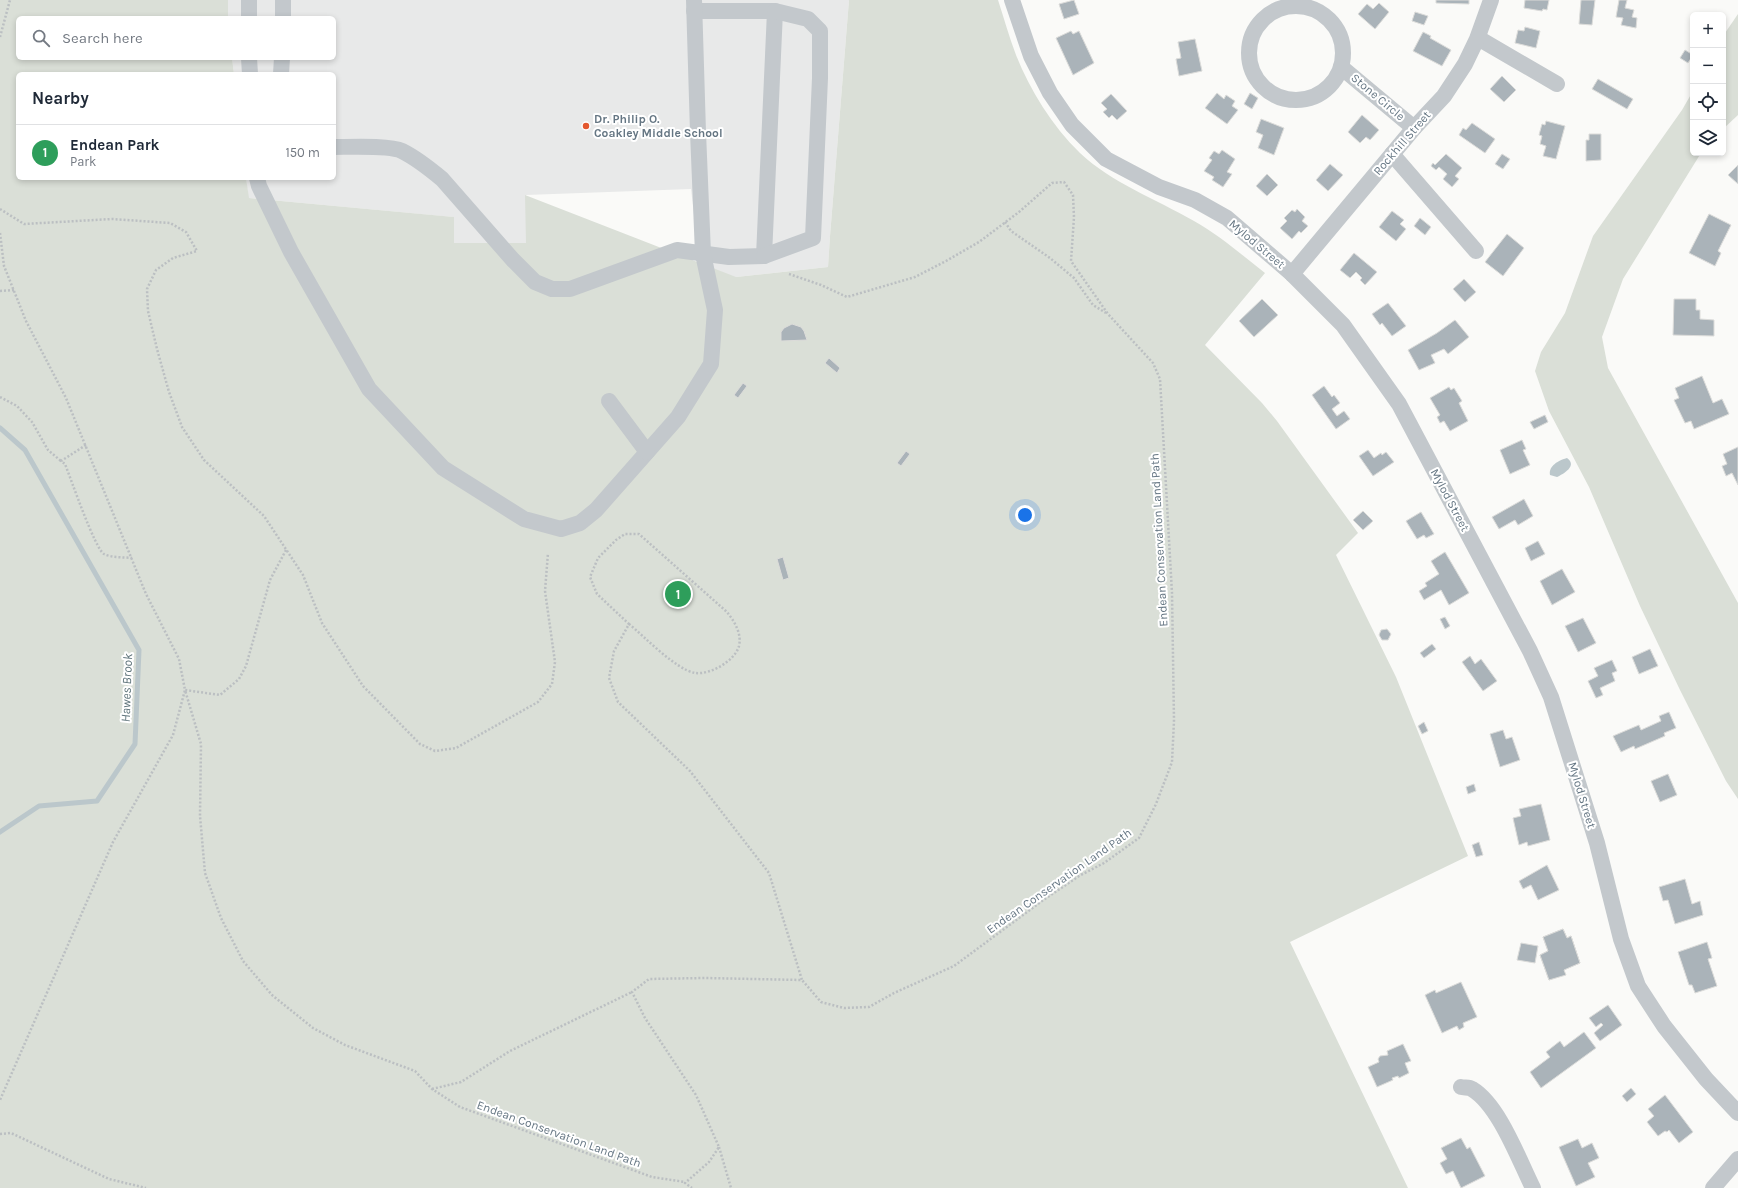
<!DOCTYPE html>
<html lang="en">
<head>
<meta charset="utf-8">
<style>
	:root { --surface:#fff; --page:#f2f2f3; --text:#1f2937; --muted:#747a83; --line:#e0e1e3; --accent:#e4572e }
	body { margin:0; font-family:Karla,sans-serif; background:var(--page); color:var(--text) }
	.controls { position:absolute; right:12px; top:12px; display:grid; overflow:hidden; border-radius:6px; box-shadow:0 2px 6px #0003 }
	.controls button { width:36px; height:36px; display:grid; place-items:center; padding:0; border:0; border-bottom:1px solid var(--line); background:var(--surface); color:var(--text); font:20px sans-serif }
	.you { position:absolute; left:1025px; top:515px; width:14px; height:14px; margin:-10px; border:3px solid #fff; border-radius:50%; background:#1a73e8; box-shadow:0 0 0 6px #1a73e833 }
	.badge { display:grid; place-items:center; width:26px; height:26px; border-radius:50%; background:var(--accent); color:#fff; font-size:13px; font-weight:700 }
	.pin { position:absolute; translate:-50% -50%; border:2px solid #fff; box-shadow:0 1px 4px #0006 }
	.list { margin:0; padding:0; list-style:none }
	h2 { display:flex; justify-content:space-between; align-items:center; height:52px; margin:0; padding:0 16px; font-size:17px }
	h2 small { font-size:13px; font-weight:400; color:var(--muted) }
	.list li { display:grid; grid-template-columns:26px 1fr auto; gap:12px; align-items:center; box-sizing:border-box; height:56px; padding:0 16px; border-top:1px solid var(--line) }
	.list b { display:block; font-size:15px; white-space:nowrap }
	.list p { margin:0; font-size:13px; white-space:nowrap; color:var(--muted) }
	.list em { font-size:13px; font-style:normal; color:var(--muted) }
	.icon { flex:none; width:22px; height:22px; fill:none; stroke:currentColor; stroke-width:2; stroke-linecap:round; stroke-linejoin:round }
	.map { position:relative; flex:none; width:1738px; height:1188px; overflow:hidden }
	.search { position:absolute; background:var(--surface); box-shadow:0 2px 6px #0003; left:16px; top:16px; width:320px; height:44px; display:flex; align-items:center; gap:10px; box-sizing:border-box; padding:0 14px; border-radius:6px; color:var(--muted); font-size:15px }
	.panel { position:absolute; background:var(--surface); box-shadow:0 2px 6px #0003; left:16px; top:72px; width:320px; height:108px; border-radius:6px }
	.map>svg:first-child { display:block }
	.built { fill:#e8e9e9 }
	.green { fill:#dadfd7 }
	.water { fill:#bbc7cb }
	.lines { fill:none; stroke-linecap:round; stroke-linejoin:round }
	.stream { stroke:#bbc7cb; stroke-width:5 }
	.building { fill:#aab3b9; stroke:#dcdcda }
	.path { stroke:#bbbfc2; stroke-width:2.5; stroke-dasharray:2 2; stroke-linecap:butt }
	.minor { stroke:#c3c8cc; stroke-width:16 }
	.poi-dot { fill:#e4572e; stroke:#fff; stroke-width:1.5 }
	.labels { text-anchor:middle; stroke-width:4; stroke-linejoin:round; paint-order:stroke }
	.street-label { font-size:12px; fill:#657683; stroke:#fff }
	.poi-label { font-size:12px; font-weight:bold; fill:#657683; stroke:#fff; text-anchor:start }
	.water-label { font-size:13px; font-style:italic; fill:#60757c; stroke:#fff }
</style>
</head>
<body>
<div class="map">
<svg width="1738" height="1188" viewBox="0 0 1738 1188">
	<rect width="100%" height="100%" fill="#fafaf8"/>
	<path class="built" d="M 228,0 L 849,0 L 830,236 L 828,267 L 736,277 L 701,275 L 691,189 L 526,195 L 526,243 L 454,243 L 453,217 L 248,198 L 246,178 L 334,178 L 334,74 L 234,74 L 232,58 L 334,58 L 334,18 L 228,18 Z"/>
	<g class="green">
		<path d="M 0,0 L 228,0 L 228,18 L 18,18 L 18,58 L 232,58 L 234,74 L 18,74 L 18,178 L 246,178 L 249,198 L 454,217 L 454,243 L 526,243 L 525,195 L 736,277 L 828,267 L 830,236 L 849,0 L 998,0 C 1004,18 1009,37 1016,55 C 1030,90 1052,126 1080,153 C 1112,183 1156,199 1194,221 C 1219,235 1242,255 1265,273 L 1205,345 L 1262,403 L 1277,421 L 1358,533 L 1336,555 L 1396,677 L 1468,856 L 1290,942 L 1408,1188 L 0,1188 Z"/>
		<path d="M 1738,14 L 1738,115 L 1723,129 L 1723,36 Z"/>
		<path d="M 1693,91 L 1693,153 L 1701,153 L 1623,279 L 1602,337 L 1608,368 L 1738,603 L 1738,799 L 1726,781 L 1680,690 L 1640,606 L 1589,487 L 1549,411 L 1535,371 L 1541,352 L 1565,313 L 1593,236 L 1682,110 Z"/>
	</g>
	<path class="water" d="M 1567,458 C 1578,466 1563,474 1557,477 L 1550,475 C 1548,466 1559,460 1567,458 Z"/>
	<g class="lines">
		<path class="stream" d="M 0,428 L 25,450 L 139,650 L 135,744 L 97,801 L 39,806 L 0,832"/>
	</g>
	<g class="building">
		<path d="M 1074,0 L 1079,14 L 1064,19 L 1059,4 Z"/>
		<path d="M 1436,0 L 1469,0 L 1469,4 L 1436,3 Z"/>
		<path d="M 1525,0 L 1549,0 L 1547,10 L 1543,9 L 1542,11 L 1524,8 Z"/>
		<path d="M 1581,0 L 1595,0 L 1592,25 L 1579,24 Z"/>
		<path d="M 1619,0 L 1627,0 L 1625,8 L 1634,10 L 1632,17 L 1637,18 L 1636,28 L 1621,25 L 1623,18 L 1616,17 Z"/>
		<path d="M 1379,3 L 1389,12 L 1375,29 L 1358,14 L 1367,4 L 1373,9 Z"/>
		<path d="M 1415,12 L 1428,16 L 1424,25 L 1412,21 Z"/>
		<path d="M 1525,27 L 1540,31 L 1536,48 L 1515,43 L 1518,30 L 1524,31 Z"/>
		<path d="M 1071,31 L 1073,34 L 1079,31 L 1094,63 L 1073,75 L 1056,38 Z"/>
		<path d="M 1423,32 L 1431,36 L 1430,38 L 1451,50 L 1442,66 L 1413,51 Z"/>
		<path d="M 1195,39 L 1202,71 L 1179,76 L 1176,59 L 1181,58 L 1178,42 Z"/>
		<path d="M 1685,50 L 1693,55 L 1688,63 L 1680,58 Z"/>
		<path d="M 1502,76 L 1516,90 L 1504,102 L 1490,89 Z"/>
		<path d="M 1598,79 L 1633,99 L 1627,109 L 1592,89 Z"/>
		<path d="M 1217,93 L 1224,99 L 1226,95 L 1235,101 L 1232,106 L 1238,110 L 1227,124 L 1205,108 Z"/>
		<path d="M 1250,93 L 1258,98 L 1252,109 L 1244,104 Z"/>
		<path d="M 1111,94 L 1127,111 L 1117,120 L 1112,115 L 1109,118 L 1103,112 L 1107,109 L 1101,103 Z"/>
		<path d="M 1362,115 L 1379,130 L 1370,140 L 1366,137 L 1360,143 L 1348,132 Z"/>
		<path d="M 1261,119 L 1284,128 L 1274,155 L 1258,148 L 1263,135 L 1256,132 Z"/>
		<path d="M 1546,121 L 1565,126 L 1556,159 L 1543,156 L 1546,146 L 1540,144 L 1542,136 L 1539,135 L 1542,124 L 1545,125 Z"/>
		<path d="M 1472,123 L 1495,139 L 1485,153 L 1459,135 L 1463,128 L 1466,130 Z"/>
		<path d="M 1589,134 L 1601,134 L 1601,160 L 1586,161 L 1586,140 L 1589,140 Z"/>
		<path d="M 1222,150 L 1235,159 L 1227,172 L 1232,174 L 1223,187 L 1212,180 L 1214,177 L 1204,171 L 1212,160 L 1209,158 L 1214,151 L 1219,154 Z"/>
		<path d="M 1446,154 L 1462,168 L 1455,176 L 1459,179 L 1452,187 L 1443,179 L 1447,174 L 1439,167 L 1436,170 L 1431,166 L 1433,163 L 1435,165 Z"/>
		<path d="M 1502,154 L 1510,159 L 1503,169 L 1495,164 Z"/>
		<path d="M 1330,164 L 1343,175 L 1328,191 L 1316,180 Z"/>
		<path d="M 1738,165 L 1738,184 L 1728,175 Z"/>
		<path d="M 1267,174 L 1278,185 L 1267,196 L 1256,186 Z"/>
		<path d="M 1297,209 L 1305,217 L 1302,221 L 1308,226 L 1301,233 L 1299,231 L 1292,239 L 1280,228 L 1287,221 L 1284,218 L 1292,210 L 1295,212 Z"/>
		<path d="M 1392,211 L 1404,220 L 1400,224 L 1406,229 L 1396,241 L 1379,227 Z"/>
		<path d="M 1709,214 L 1731,225 L 1718,251 L 1721,253 L 1715,266 L 1689,253 Z"/>
		<path d="M 1420,218 L 1431,227 L 1425,235 L 1414,226 Z"/>
		<path d="M 1507,234 L 1524,248 L 1503,276 L 1485,262 Z"/>
		<path d="M 1354,253 L 1377,272 L 1365,285 L 1360,280 L 1362,278 L 1356,272 L 1350,278 L 1340,270 Z"/>
		<path d="M 1464,279 L 1476,292 L 1465,302 L 1453,289 Z"/>
		<path d="M 1262,299 L 1278,315 L 1254,337 L 1239,321 Z"/>
		<path d="M 1674,299 L 1696,299 L 1696,310 L 1700,310 L 1700,319 L 1714,320 L 1714,336 L 1673,335 Z"/>
		<path d="M 1388,303 L 1406,326 L 1392,336 L 1382,323 L 1380,325 L 1372,314 Z"/>
		<path d="M 1455,320 L 1469,337 L 1448,354 L 1444,349 L 1431,355 L 1435,363 L 1419,370 L 1408,350 L 1437,333 Z"/>
		<path d="M 792,324 L 801,327 L 804,331 L 807,340 L 781,341 L 781,332 L 784,328 Z"/>
		<path d="M 829,358 L 840,368 L 837,373 L 825,363 Z"/>
		<path d="M 1702,376 L 1713,403 L 1722,399 L 1729,414 L 1694,429 L 1691,421 L 1685,423 L 1674,400 L 1679,398 L 1675,388 Z"/>
		<path d="M 743,383 L 747,386 L 738,398 L 734,395 Z"/>
		<path d="M 1324,386 L 1332,397 L 1334,395 L 1340,403 L 1332,409 L 1337,416 L 1344,411 L 1350,419 L 1336,429 L 1312,395 Z"/>
		<path d="M 1449,387 L 1451,390 L 1454,388 L 1462,401 L 1459,403 L 1468,421 L 1450,431 L 1444,421 L 1440,423 L 1437,417 L 1440,415 L 1430,398 Z"/>
		<path d="M 1545,415 L 1548,422 L 1534,429 L 1530,422 Z"/>
		<path d="M 1522,440 L 1526,449 L 1523,450 L 1530,465 L 1510,474 L 1500,450 Z"/>
		<path d="M 1738,447 L 1738,485 L 1732,473 L 1726,476 L 1722,466 L 1727,464 L 1723,454 Z"/>
		<path d="M 1368,450 L 1374,458 L 1381,453 L 1382,455 L 1386,452 L 1394,462 L 1373,476 L 1359,456 Z"/>
		<path d="M 906,451 L 910,454 L 901,466 L 897,463 Z"/>
		<path d="M 1524,499 L 1533,516 L 1518,525 L 1515,520 L 1499,529 L 1492,517 Z"/>
		<path d="M 1363,511 L 1373,521 L 1363,530 L 1353,520 Z"/>
		<path d="M 1421,512 L 1434,534 L 1426,538 L 1424,535 L 1417,539 L 1406,521 Z"/>
		<path d="M 1538,541 L 1545,554 L 1531,561 L 1525,548 Z"/>
		<path d="M 1445,552 L 1469,593 L 1449,605 L 1441,590 L 1424,600 L 1419,591 L 1427,586 L 1425,583 L 1439,574 L 1431,561 Z"/>
		<path d="M 783,557 L 789,578 L 783,580 L 777,559 Z"/>
		<path d="M 1562,569 L 1575,592 L 1552,605 L 1540,581 Z"/>
		<path d="M 1445,617 L 1450,626 L 1445,629 L 1440,619 Z"/>
		<path d="M 1583,618 L 1596,643 L 1578,652 L 1565,626 Z"/>
		<path d="M 1387,629 L 1391,634 L 1388,640 L 1382,640 L 1379,635 L 1381,630 Z"/>
		<path d="M 1432,644 L 1436,649 L 1424,658 L 1420,653 Z"/>
		<path d="M 1650,649 L 1658,666 L 1639,674 L 1632,657 Z"/>
		<path d="M 1470,656 L 1475,664 L 1481,659 L 1497,681 L 1483,691 L 1462,662 Z"/>
		<path d="M 1612,660 L 1617,671 L 1612,673 L 1615,681 L 1600,688 L 1603,695 L 1596,698 L 1588,681 L 1598,676 L 1594,668 Z"/>
		<path d="M 1669,712 L 1676,728 L 1664,733 L 1665,736 L 1635,749 L 1634,746 L 1621,752 L 1613,736 L 1639,725 L 1641,730 L 1661,721 L 1659,716 Z"/>
		<path d="M 1424,722 L 1428,731 L 1422,734 L 1418,726 Z"/>
		<path d="M 1503,730 L 1506,739 L 1512,737 L 1520,760 L 1500,767 L 1490,734 Z"/>
		<path d="M 1668,774 L 1677,795 L 1660,802 L 1651,781 Z"/>
		<path d="M 1474,784 L 1476,791 L 1468,794 L 1466,787 Z"/>
		<path d="M 1541,804 L 1550,840 L 1528,846 L 1527,842 L 1519,845 L 1513,818 L 1521,816 L 1519,809 Z"/>
		<path d="M 1479,842 L 1483,855 L 1476,857 L 1472,845 Z"/>
		<path d="M 1547,865 L 1559,890 L 1538,900 L 1531,885 L 1523,889 L 1519,881 Z"/>
		<path d="M 1685,879 L 1692,904 L 1700,901 L 1703,915 L 1675,924 L 1668,900 L 1663,901 L 1659,887 Z"/>
		<path d="M 1563,929 L 1567,938 L 1571,936 L 1580,963 L 1558,972 L 1560,976 L 1549,980 L 1540,955 L 1548,951 L 1543,937 Z"/>
		<path d="M 1563,929 L 1567,938 L 1571,936 L 1580,963 L 1564,970 L 1566,975 L 1549,980 L 1540,955 L 1548,951 L 1543,937 Z"/>
		<path d="M 1707,942 L 1712,958 L 1708,959 L 1717,986 L 1695,993 L 1692,985 L 1689,985 L 1678,952 Z"/>
		<path d="M 1521,943 L 1538,946 L 1535,963 L 1517,960 Z"/>
		<path d="M 1461,982 L 1477,1017 L 1463,1023 L 1464,1027 L 1459,1030 L 1457,1026 L 1442,1033 L 1425,995 L 1435,990 L 1436,993 Z"/>
		<path d="M 1608,1005 L 1622,1025 L 1600,1041 L 1594,1033 L 1603,1025 L 1601,1023 L 1596,1027 L 1589,1018 Z"/>
		<path d="M 1584,1032 L 1596,1048 L 1541,1088 L 1530,1072 L 1550,1057 L 1546,1052 L 1560,1041 L 1564,1047 Z"/>
		<path d="M 1403,1044 L 1411,1061 L 1405,1063 L 1409,1073 L 1399,1078 L 1398,1076 L 1392,1078 L 1393,1080 L 1377,1087 L 1368,1067 L 1379,1062 L 1378,1059 L 1380,1056 L 1388,1055 L 1387,1051 Z"/>
		<path d="M 1631,1088 L 1636,1094 L 1627,1102 L 1622,1096 Z"/>
		<path d="M 1665,1095 L 1693,1132 L 1679,1143 L 1669,1130 L 1667,1132 L 1665,1131 L 1658,1136 L 1647,1122 L 1654,1116 L 1648,1109 Z"/>
		<path d="M 1461,1138 L 1467,1149 L 1470,1147 L 1485,1176 L 1461,1188 L 1453,1171 L 1446,1174 L 1440,1163 L 1447,1159 L 1441,1148 Z"/>
		<path d="M 1578,1139 L 1582,1148 L 1592,1143 L 1599,1158 L 1588,1163 L 1595,1177 L 1576,1186 L 1559,1147 Z"/>
	</g>
	<g class="lines">
		<g class="path">
			<path d="M 0,37 L 10,0"/>
			<path d="M 0,209 L 24,224 L 112,219 L 170,223 L 186,232 L 197,251 L 173,258 L 156,270 L 147,289 L 148,311 L 157,349 L 169,392 L 182,427 L 204,460 L 264,516 L 303,575 L 322,623 L 363,686 L 420,744 L 435,751 L 456,748 L 538,702 L 552,684 L 555,662 L 545,591 L 548,553"/>
			<path d="M 1005,222 L 1011,231 L 1050,258 L 1074,278 L 1093,305 L 1106,313"/>
			<path d="M 0,233 L 4,266 L 26,321 L 66,398 L 146,594 L 179,659 L 185,690 L 173,735 L 113,842 L 0,1100"/>
			<path d="M 789,274 L 821,285 L 847,297 L 915,277 L 946,261 L 979,242 L 1019,212 L 1052,183 L 1064,182 L 1073,195 L 1074,217 L 1071,261 L 1108,314 L 1153,363 L 1160,379 L 1172,593 L 1174,721 L 1172,762 L 1156,804 L 1139,838 L 1104,863 L 1079,876 L 1042,901 L 954,966 L 894,993 L 869,1007 L 844,1008 L 821,1002 L 802,980"/>
			<path d="M 0,291 L 14,290"/>
			<path d="M 0,397 L 17,406 L 32,422 L 48,450 L 61,461"/>
			<path d="M 86,445 L 61,461 L 65,464 C 71,479 95,549 104,554 C 112,558 124,557 132,558"/>
			<path d="M 286,550 L 270,580 L 246,666 L 239,679 L 220,695 L 185,690 L 201,744 L 200,816 L 205,873 L 221,918 L 243,961 L 272,995 L 313,1028 L 345,1045 L 415,1071 L 432,1089 L 460,1107 L 652,1177 L 685,1182"/>
			<path d="M 629,624 C 645,637 675,669 695,673 C 710,675 735,661 739,646 C 742,633 734,621 727,612 L 639,534 L 625,534 L 616,540 L 598,558 L 590,577 L 597,594 L 629,624 L 614,651 L 609,678 L 618,702 L 690,771 L 769,873 L 802,980 L 705,978 L 649,979 L 632,992 L 645,1018 L 696,1095 L 719,1147 L 709,1162 L 685,1183 L 692,1188"/>
			<path d="M 432,1089 L 461,1082 L 510,1051 L 632,992"/>
			<path d="M 0,1134 L 11,1133 L 109,1179 L 146,1188"/>
			<path d="M 719,1147 L 731,1188"/>
		</g>
		<g class="minor">
			<path d="M 249,0 L 249,18"/>
			<path d="M 1012,0 L 1031,56 L 1050,93 L 1072,125 L 1106,159 L 1159,187 L 1195,200 L 1227,218 L 1292,274 L 1343,325 L 1399,404 L 1530,651 L 1551,697 L 1597,843 L 1621,939 L 1638,986 L 1664,1026 L 1706,1079 L 1738,1113"/>
			<circle cx="1296" cy="53" r="47"/>
			<path d="M 283,18 L 283,0"/>
			<path d="M 1478,38 L 1557,84"/>
			<path d="M 249,58 L 250,74"/>
			<path d="M 1341,67 L 1414,128"/>
			<path d="M 281,74 L 282,58"/>
			<path d="M 334,147 C 349,147 390,145 402,151 C 416,158 430,169 442,179 L 513,260 L 535,282 L 552,289 L 570,289 L 677,250 L 729,257 L 764,256 L 775,11 L 694,11"/>
			<path d="M 1392,154 L 1476,251"/>
			<path d="M 257,178 L 259,186 L 291,252 L 369,389 L 443,468 L 524,519 L 561,529 L 580,523 L 596,510 L 678,417 L 711,364 L 715,310 L 703,254 L 698,132 L 694,0"/>
			<path d="M 764,256 L 813,238 L 820,78 L 820,31 L 808,19 L 775,11"/>
			<path d="M 1292,274 L 1414,128 L 1444,96 L 1465,64 L 1477,39 L 1491,0"/>
			<path d="M 609,401 L 647,452"/>
			<path d="M 1461,1087 C 1464,1088 1469,1087 1472,1089 C 1499,1105 1519,1160 1533,1188"/>
			<path d="M 1713,1188 L 1738,1159"/>
		</g>
	</g>
	<circle class="poi-dot" cx="586" cy="126" r="4"/>
	<g class="labels">
		<g class="street-label">
			<text transform="translate(1378 97) rotate(40)" y="4">Stone Circle</text>
			<text transform="translate(1402 143) rotate(-49)" y="4">Rockhill Street</text>
			<text transform="translate(1257 244) rotate(40)" y="4">Mylod Street</text>
			<text transform="translate(1450 500) rotate(62)" y="4">Mylod Street</text>
			<text transform="translate(1159 540) rotate(-93)" y="4">Endean Conservation Land Path</text>
			<text transform="translate(1582 795) rotate(73)" y="4">Mylod Street</text>
			<text transform="translate(1059 881) rotate(-35)" y="4">Endean Conservation Land Path</text>
			<text transform="translate(559 1134) rotate(20)" y="4">Endean Conservation Land Path</text>
		</g>
		<g class="poi-label">
			<text x="594" y="123">Dr. Philip O.<tspan x="594" dy="14">Coakley Middle School</tspan></text>
		</g>
		<g class="water-label">
			<text transform="translate(126 688) rotate(-88)" y="5">Hawes Brook</text>
		</g>
	</g>
</svg>
<div class="controls">
<button>+</button>
<button>−</button>
<button><svg class="icon" aria-label="locate" viewBox="0 0 24 24"><circle cx="12" cy="12" r="6"/><path d="M12 2v4M12 18v4M2 12h4M18 12h4"/></svg></button>
<button><svg class="icon" aria-label="layers" viewBox="0 0 24 24"><path d="M12 4l9 5-9 5-9-5zM3 14l9 5 9-5"/></svg></button>
</div>
<div class="you"></div>
<div class="pin badge" style="left:678px;top:594px;background:#2e9e5b">1</div>
<div class="search"><svg class="icon" aria-label="search" viewBox="0 0 24 24"><circle cx="10" cy="10" r="6"/><path d="M15 15l6 6"/></svg>Search here</div>
<section class="panel">
<h2>Nearby<small></small></h2>
<ul class="list">
<li><span class="badge" style="background:#2e9e5b">1</span><div><b>Endean Park</b><p>Park</p></div><em>150 m</em></li>
</ul>
</section>
</div>
</body>
</html>
